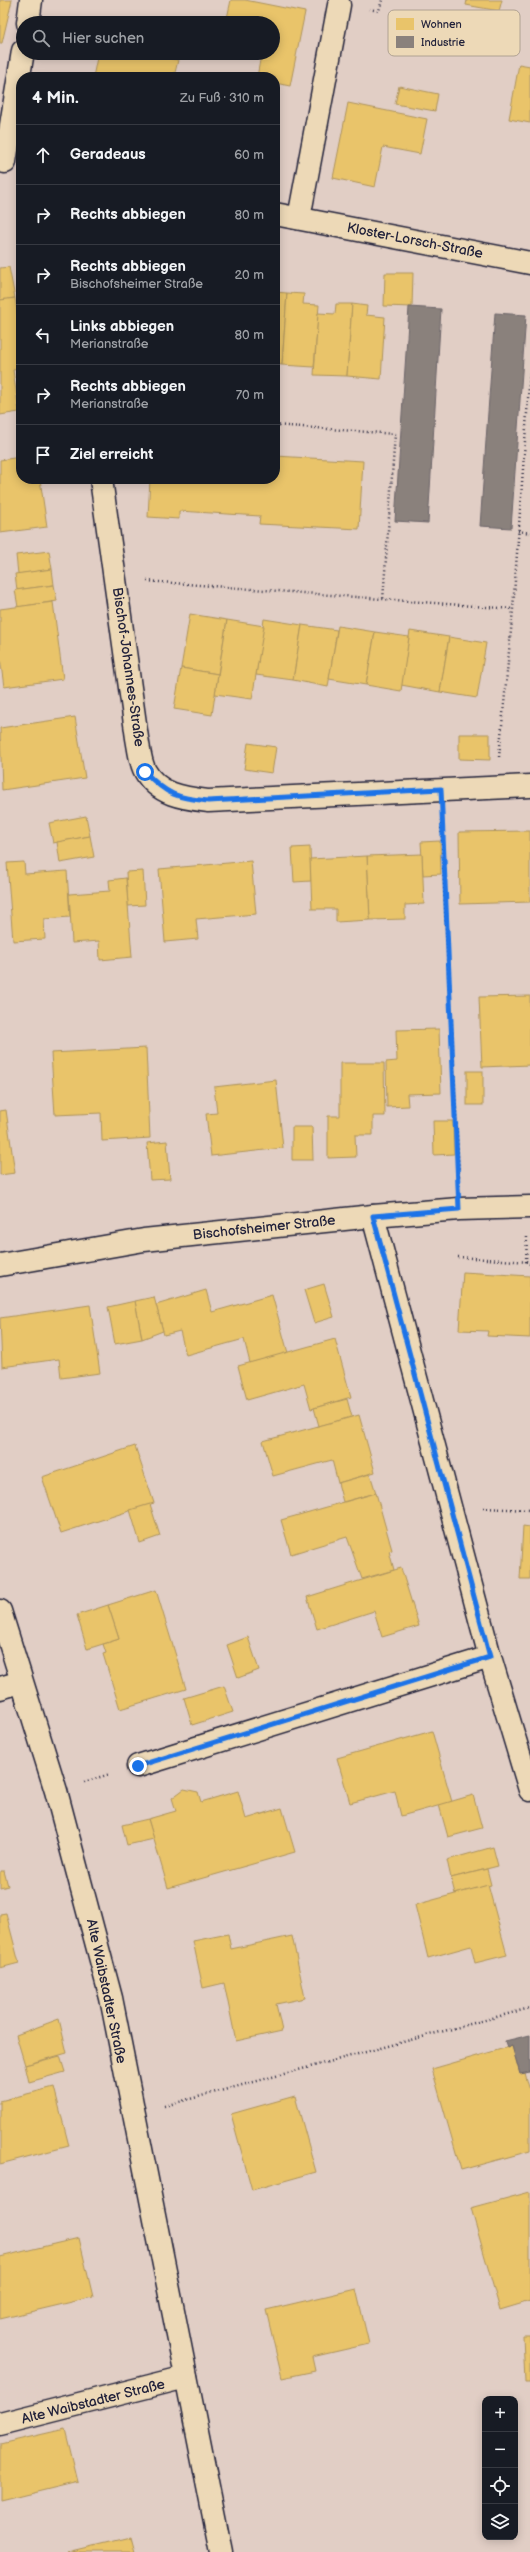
<!DOCTYPE html>
<html lang="de">
<head>
<meta charset="utf-8">
<style>
	:root { --surface:#171b24; --page:#20242c; --text:#f1f3f6; --muted:#9ea1a6; --line:#363941 }
	body { margin:0; font-family:"Balsamiq Sans",sans-serif; background:var(--page); color:var(--text) }
	.controls { position:absolute; right:12px; bottom:12px; display:grid; overflow:hidden; border-radius:8px; box-shadow:0 2px 10px #0003 }
	.controls button { width:36px; height:36px; display:grid; place-items:center; padding:0; border:0; border-bottom:1px solid var(--line); background:var(--surface); color:var(--text); font:20px sans-serif }
	.stop { position:absolute; width:12px; height:12px; margin:-9px; border:3px solid #1a73e8; border-radius:50%; background:#fff }
	.stop.end { background:#1a73e8; border-color:#fff; box-shadow:0 1px 4px #0008 }
	.list { margin:0; padding:0; list-style:none }
	h2 { display:flex; justify-content:space-between; align-items:center; height:52px; margin:0; padding:0 16px; font-size:17px }
	h2 small { font-size:13px; font-weight:400; color:var(--muted) }
	.list li { display:grid; grid-template-columns:26px 1fr auto; gap:12px; align-items:center; box-sizing:border-box; height:60px; padding:0 16px; border-top:1px solid var(--line) }
	.list b { display:block; font-size:15px; white-space:nowrap }
	.list p { margin:0; font-size:13px; white-space:nowrap; color:var(--muted) }
	.list em { font-size:13px; font-style:normal; color:var(--muted) }
	.icon { flex:none; width:22px; height:22px; fill:none; stroke:currentColor; stroke-width:2; stroke-linecap:round; stroke-linejoin:round }
	.map { position:relative; flex:none; width:530px; height:2552px; overflow:hidden }
	.search { position:absolute; background:var(--surface); box-shadow:0 2px 10px #0003; left:16px; top:16px; width:264px; height:44px; display:flex; align-items:center; gap:10px; box-sizing:border-box; padding:0 14px; border-radius:22px; color:var(--muted); font-size:15px }
	.panel { position:absolute; background:var(--surface); box-shadow:0 2px 10px #0003; left:16px; top:72px; width:264px; height:412px; border-radius:16px }
	.map>svg:first-child { display:block }
	.homes { fill:#e9c46a; stroke:#ad935c }
	.industry { fill:#8a817c; stroke:#6b6468 }
	.lines { fill:none; stroke-linecap:round; stroke-linejoin:round }
	.minor-casing { stroke:#22223b; stroke-width:25 }
	.path { stroke:#22223b; stroke-width:2.5; stroke-dasharray:1 3; stroke-linecap:butt }
	.minor { stroke:#edd9b7; stroke-width:22 }
	.route { stroke:#1a73e8; stroke-width:5 }
	.labels { text-anchor:middle; stroke-width:4; stroke-linejoin:round; paint-order:stroke }
	.street-label { font-size:14px; fill:#22223b; stroke:#edd9b7 }
	.key { fill:#edd9b7; stroke:#b0a292; stroke-width:1 }
	.key-label { font-size:11px; fill:#22223b }
</style>
</head>
<body>
<div class="map">
<svg width="530" height="2552" viewBox="0 0 530 2552">
	<rect width="100%" height="100%" fill="#e1cec5"/>
	<filter id="ink" filterUnits="userSpaceOnUse"><feTurbulence type="fractalNoise" baseFrequency=".025" numOctaves="2"/><feDisplacementMap in="SourceGraphic" scale="8" xChannelSelector="R" yChannelSelector="G"/><feConvolveMatrix kernelMatrix="1 2 1 2 8 2 1 2 1" color-interpolation-filters="sRGB"/></filter>
	<g filter="url(#ink)">
		<g class="homes">
			<path d="M 0,0 L 12,0 L 2,43 L 0,43 Z"/>
			<path d="M 231,0 L 245,0 L 305,12 L 290,86 L 275,83 L 275,77 L 257,77 L 261,55 L 252,53 L 273,53 L 273,23 L 226,23 Z"/>
			<path d="M 467,0 L 502,0 L 499,11 L 466,5 Z"/>
			<path d="M 98,53 L 141,53 L 178,60 L 174,77 L 93,77 Z"/>
			<path d="M 519,64 L 530,66 L 530,123 L 509,119 Z"/>
			<path d="M 399,86 L 438,94 L 435,111 L 395,104 Z"/>
			<path d="M 348,103 L 427,119 L 420,154 L 383,147 L 375,187 L 333,178 Z"/>
			<path d="M 9,267 L 15,298 L 0,300 L 0,268 Z"/>
			<path d="M 385,273 L 413,273 L 412,307 L 384,306 Z"/>
			<path d="M 275,292 L 287,293 L 282,365 L 275,364 Z"/>
			<path d="M 287,293 L 304,294 L 303,304 L 319,305 L 314,367 L 282,365 Z"/>
			<path d="M 15,298 L 21,339 L 21,369 L 13,370 L 19,412 L 0,415 L 0,300 Z"/>
			<path d="M 336,304 L 352,304 L 347,376 L 314,375 L 318,313 L 335,314 Z"/>
			<path d="M 352,304 L 367,306 L 366,315 L 385,317 L 381,379 L 347,376 Z"/>
			<path d="M 275,456 L 363,461 L 359,529 L 259,524 L 260,516 L 179,511 L 179,519 L 148,517 L 150,479 L 275,479 Z"/>
			<path d="M 21,457 L 21,479 L 40,479 L 47,527 L 0,533 L 0,460 Z"/>
			<path d="M 49,551 L 52,569 L 18,574 L 16,555 Z"/>
			<path d="M 52,569 L 54,585 L 17,590 L 15,574 Z"/>
			<path d="M 54,585 L 57,601 L 18,607 L 15,590 Z"/>
			<path d="M 53,602 L 63,679 L 4,687 L 0,657 L 0,609 Z"/>
			<path d="M 190,614 L 227,620 L 218,674 L 181,668 Z"/>
			<path d="M 264,619 L 302,625 L 293,680 L 256,675 Z"/>
			<path d="M 227,620 L 264,626 L 252,699 L 215,694 Z"/>
			<path d="M 302,625 L 337,630 L 328,687 L 293,680 Z"/>
			<path d="M 338,626 L 375,632 L 366,685 L 329,679 Z"/>
			<path d="M 410,631 L 449,637 L 440,692 L 401,685 Z"/>
			<path d="M 375,632 L 409,637 L 401,691 L 366,685 Z"/>
			<path d="M 449,637 L 486,643 L 477,698 L 440,692 Z"/>
			<path d="M 181,668 L 218,674 L 212,715 L 174,709 Z"/>
			<path d="M 75,717 L 85,778 L 2,790 L 0,728 Z"/>
			<path d="M 459,734 L 490,734 L 490,760 L 459,759 Z"/>
			<path d="M 248,743 L 276,747 L 272,773 L 244,769 Z"/>
			<path d="M 86,816 L 90,836 L 53,843 L 49,823 Z"/>
			<path d="M 530,831 L 530,902 L 460,904 L 459,832 Z"/>
			<path d="M 90,836 L 94,857 L 60,863 L 57,842 Z"/>
			<path d="M 440,841 L 441,874 L 423,875 L 421,842 Z"/>
			<path d="M 310,847 L 311,881 L 294,882 L 292,848 Z"/>
			<path d="M 422,854 L 424,904 L 405,905 L 405,919 L 370,920 L 367,856 Z"/>
			<path d="M 367,856 L 370,920 L 336,922 L 336,909 L 312,909 L 310,859 Z"/>
			<path d="M 251,861 L 256,914 L 196,919 L 198,939 L 165,942 L 159,869 Z"/>
			<path d="M 24,862 L 25,874 L 67,871 L 70,917 L 44,919 L 45,939 L 13,941 L 7,863 Z"/>
			<path d="M 143,871 L 145,905 L 128,906 L 126,872 Z"/>
			<path d="M 126,878 L 132,957 L 100,960 L 99,941 L 72,943 L 69,894 L 110,891 L 109,880 Z"/>
			<path d="M 530,996 L 530,1065 L 482,1067 L 479,997 Z"/>
			<path d="M 439,1029 L 441,1093 L 407,1094 L 408,1106 L 387,1107 L 386,1062 L 397,1061 L 396,1030 Z"/>
			<path d="M 146,1048 L 150,1138 L 102,1141 L 101,1113 L 55,1115 L 51,1053 Z"/>
			<path d="M 340,1063 L 384,1063 L 385,1116 L 373,1116 L 373,1135 L 355,1135 L 356,1157 L 328,1158 L 328,1116 L 340,1116 Z"/>
			<rect x="467" y="1071" width="16" height="34"/>
			<path d="M 276,1080 L 283,1148 L 211,1156 L 206,1114 L 217,1113 L 214,1087 Z"/>
			<path d="M 6,1110 L 15,1173 L 0,1175 L 0,1111 Z"/>
			<path d="M 433,1121 L 453,1121 L 454,1154 L 434,1155 Z"/>
			<path d="M 292,1127 L 312,1127 L 313,1160 L 292,1160 Z"/>
			<path d="M 167,1141 L 170,1179 L 150,1180 L 147,1143 Z"/>
			<path d="M 463,1272 L 530,1276 L 530,1338 L 487,1336 L 488,1331 L 459,1330 Z"/>
			<path d="M 324,1284 L 334,1317 L 314,1323 L 304,1290 Z"/>
			<path d="M 206,1290 L 212,1312 L 272,1295 L 288,1353 L 250,1363 L 244,1339 L 186,1355 L 180,1331 L 164,1335 L 156,1305 Z"/>
			<path d="M 154,1297 L 163,1331 L 142,1339 L 135,1301 Z"/>
			<path d="M 135,1301 L 142,1339 L 115,1344 L 108,1307 Z"/>
			<path d="M 90,1305 L 100,1373 L 61,1378 L 59,1359 L 2,1367 L 0,1318 Z"/>
			<path d="M 335,1339 L 351,1397 L 311,1409 L 304,1384 L 247,1400 L 238,1366 Z"/>
			<path d="M 347,1399 L 352,1417 L 319,1426 L 314,1408 Z"/>
			<path d="M 359,1415 L 375,1472 L 338,1483 L 332,1460 L 273,1476 L 263,1441 Z"/>
			<path d="M 135,1446 L 154,1503 L 61,1533 L 42,1477 Z"/>
			<path d="M 370,1474 L 376,1493 L 343,1502 L 338,1483 Z"/>
			<path d="M 376,1493 L 392,1550 L 389,1551 L 394,1570 L 362,1579 L 347,1537 L 291,1554 L 281,1520 Z"/>
			<path d="M 150,1504 L 160,1536 L 140,1543 L 130,1510 Z"/>
			<path d="M 523,1526 L 530,1527 L 530,1579 L 520,1579 Z"/>
			<path d="M 401,1568 L 419,1626 L 382,1637 L 374,1611 L 317,1629 L 307,1597 Z"/>
			<path d="M 156,1590 L 186,1689 L 120,1709 L 103,1654 L 106,1653 L 103,1644 L 119,1639 L 108,1605 Z"/>
			<path d="M 108,1605 L 119,1639 L 87,1649 L 77,1615 Z"/>
			<path d="M 248,1637 L 259,1670 L 238,1678 L 227,1645 Z"/>
			<path d="M 224,1686 L 233,1712 L 192,1725 L 184,1698 Z"/>
			<path d="M 432,1731 L 452,1802 L 401,1816 L 395,1791 L 350,1803 L 337,1758 Z"/>
			<path d="M 184,1789 L 198,1792 L 201,1802 L 238,1791 L 246,1819 L 282,1808 L 295,1852 L 168,1888 L 148,1819 L 176,1811 L 172,1798 Z"/>
			<path d="M 473,1795 L 482,1828 L 448,1837 L 439,1805 Z"/>
			<path d="M 148,1819 L 154,1839 L 127,1845 L 122,1825 Z"/>
			<path d="M 493,1847 L 498,1866 L 451,1878 L 447,1860 Z"/>
			<path d="M 487,1869 L 491,1885 L 455,1894 L 451,1878 Z"/>
			<path d="M 0,1871 L 4,1871 L 8,1886 L 0,1888 Z"/>
			<path d="M 488,1885 L 507,1955 L 475,1963 L 471,1946 L 428,1958 L 415,1905 Z"/>
			<path d="M 6,1913 L 19,1963 L 0,1968 L 0,1914 Z"/>
			<path d="M 228,1934 L 231,1949 L 292,1936 L 305,1998 L 276,2004 L 282,2031 L 236,2041 L 224,1983 L 203,1988 L 193,1941 Z"/>
			<path d="M 59,2019 L 67,2053 L 25,2065 L 16,2035 Z"/>
			<path d="M 512,2046 L 520,2074 L 525,2073 L 530,2091 L 530,2151 L 461,2170 L 432,2069 Z"/>
			<path d="M 60,2056 L 65,2072 L 29,2082 L 25,2065 Z"/>
			<path d="M 54,2087 L 69,2146 L 0,2164 L 0,2101 Z"/>
			<path d="M 295,2096 L 316,2172 L 252,2190 L 231,2114 Z"/>
			<path d="M 530,2192 L 530,2301 L 500,2310 L 471,2208 Z"/>
			<path d="M 79,2238 L 93,2297 L 0,2319 L 0,2257 Z"/>
			<path d="M 356,2289 L 369,2344 L 312,2357 L 315,2371 L 282,2378 L 266,2310 Z"/>
			<path d="M 523,2335 L 530,2335 L 530,2383 L 525,2383 Z"/>
			<path d="M 65,2429 L 78,2482 L 0,2501 L 0,2444 Z"/>
			<path d="M 131,2537 L 135,2552 L 69,2552 Z"/>
		</g>
		<g class="industry">
			<path d="M 409,307 L 441,309 L 428,523 L 395,521 Z"/>
			<path d="M 495,313 L 526,315 L 511,528 L 480,526 Z"/>
			<path d="M 530,2035 L 530,2072 L 520,2074 L 512,2046 L 507,2048 L 505,2041 Z"/>
		</g>
		<g class="lines">
			<defs>
				<g id="minor">
					<path d="M 28,23 L 31,0"/>
					<path d="M 5,162 L 23,51"/>
					<path d="M 275,214 L 530,263"/>
					<path d="M 299,218 L 339,5"/>
					<path d="M 101,479 L 137,738 C 139,748 140,762 145,771 C 158,795 184,798 208,801 L 530,786"/>
					<path d="M 373,1216 L 490,1657 L 530,1790"/>
					<path d="M 0,1265 L 144,1240 L 373,1216 L 459,1209 L 530,1207"/>
					<path d="M 0,1611 L 56,1791 L 111,1998 L 221,2552"/>
					<path d="M 0,1688 L 21,1682"/>
					<path d="M 138,1766 L 490,1657"/>
					<path d="M 0,2424 L 186,2377"/>
				</g>
			</defs>
			<use href="#minor" class="minor-casing"/>
			<g class="path">
				<path d="M 369,9 L 379,11 L 382,0"/>
				<path d="M 275,425 L 395,434 L 383,600"/>
				<path d="M 518,531 L 530,533"/>
				<path d="M 147,581 L 513,609"/>
				<path d="M 499,757 L 513,609 L 530,371"/>
				<path d="M 441,820 L 459,1178"/>
				<path d="M 527,1237 L 526,1261 L 530,1264"/>
				<path d="M 458,1257 L 530,1262"/>
				<path d="M 483,1508 L 530,1510"/>
				<path d="M 84,1782 L 110,1774"/>
				<path d="M 164,2106 L 530,2008"/>
			</g>
			<use href="#minor" class="minor"/>
		</g>
	</g>
	<g class="lines" filter="url(#ink)">
		<path class="route" d="M 138,1766 L 490,1657 L 373,1216 L 459,1209 L 441,789 L 208,801 C 177,798 167,795 145,772"/>
	</g>
	<g class="labels">
		<g class="street-label">
			<text transform="translate(415 240) rotate(11)" y="5">Kloster-Lorsch-Straße</text>
			<text transform="translate(129 667) rotate(82)" y="5">Bischof-Johannes-Straße</text>
			<text transform="translate(264 1227) rotate(-6)" y="5">Bischofsheimer Straße</text>
			<text transform="translate(107 1991) rotate(78)" y="5">Alte Waibstadter Straße</text>
			<text transform="translate(93 2401) rotate(-14)" y="5">Alte Waibstadter Straße</text>
		</g>
	</g>
	<rect x="388" y="10" width="132" height="46" rx="6" class="key"/>
	<rect x="396" y="18" width="18" height="12" fill="#e9c46a"/>
	<rect x="396" y="36" width="18" height="12" fill="#8a817c"/>
	<g class="key-label">
		<text x="421" y="28">Wohnen</text>
		<text x="421" y="46">Industrie</text>
	</g>
</svg>
<div class="controls">
<button>+</button>
<button>−</button>
<button><svg class="icon" aria-label="locate" viewBox="0 0 24 24"><circle cx="12" cy="12" r="6"/><path d="M12 2v4M12 18v4M2 12h4M18 12h4"/></svg></button>
<button><svg class="icon" aria-label="layers" viewBox="0 0 24 24"><path d="M12 4l9 5-9 5-9-5zM3 14l9 5 9-5"/></svg></button>
</div>
<div class="stop" style="left:145px;top:772px"></div>
<div class="stop end" style="left:138px;top:1766px"></div>
<div class="search"><svg class="icon" aria-label="search" viewBox="0 0 24 24"><circle cx="10" cy="10" r="6"/><path d="M15 15l6 6"/></svg>Hier suchen</div>
<section class="panel">
<h2>4 Min.<small>Zu Fuß · 310 m</small></h2>
<ul class="list">
<li><svg class="icon" aria-label="ahead" viewBox="0 0 24 24"><path d="M12 20V5M6 11l6-6 6 6"/></svg><div><b>Geradeaus</b></div><em>60 m</em></li>
<li><svg class="icon" aria-label="right" viewBox="0 0 24 24"><path d="M7 20v-9h11M14 6l5 5-5 5"/></svg><div><b>Rechts abbiegen</b></div><em>80 m</em></li>
<li><svg class="icon" aria-label="right" viewBox="0 0 24 24"><path d="M7 20v-9h11M14 6l5 5-5 5"/></svg><div><b>Rechts abbiegen</b><p>Bischofsheimer Straße</p></div><em>20 m</em></li>
<li><svg class="icon" aria-label="left" viewBox="0 0 24 24"><path d="M17 20v-9H6M10 6l-5 5 5 5"/></svg><div><b>Links abbiegen</b><p>Merianstraße</p></div><em>80 m</em></li>
<li><svg class="icon" aria-label="right" viewBox="0 0 24 24"><path d="M7 20v-9h11M14 6l5 5-5 5"/></svg><div><b>Rechts abbiegen</b><p>Merianstraße</p></div><em>70 m</em></li>
<li><svg class="icon" aria-label="arrive" viewBox="0 0 24 24"><path d="M6 21V4h12l-3 4 3 4H6"/></svg><div><b>Ziel erreicht</b></div></li>
</ul>
</section>
</div>
</body>
</html>
